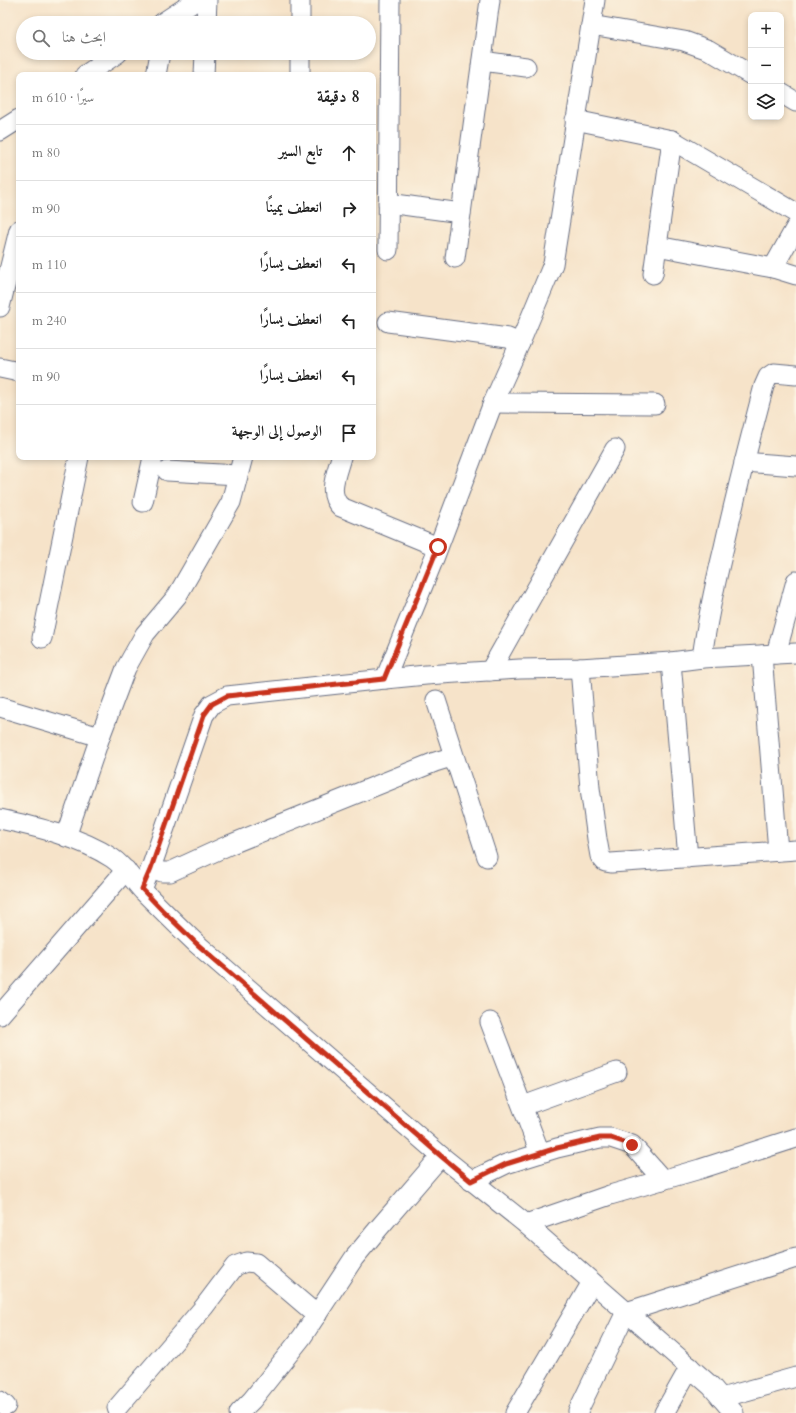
<!DOCTYPE html>
<html lang="ar">
<head>
<meta charset="utf-8">
<style>
	:root { --surface:#fff; --page:#f2f2f2; --text:#222; --muted:#767676; --line:#e0e0e0 }
	body { margin:0; font-family:Cardo,Amiri,serif; background:var(--page); color:var(--text); direction:rtl }
	.controls { position:absolute; right:12px; top:12px; display:grid; overflow:hidden; border-radius:8px; box-shadow:0 2px 6px #0003 }
	.controls button { width:36px; height:36px; display:grid; place-items:center; padding:0; border:0; border-bottom:1px solid var(--line); background:var(--surface); color:var(--text); font:20px sans-serif }
	.stop { position:absolute; width:12px; height:12px; margin:-9px; border:3px solid #c8321e; border-radius:50%; background:#fff }
	.stop.end { background:#c8321e; border-color:#fff; box-shadow:0 1px 4px #0008 }
	.list { margin:0; padding:0; list-style:none }
	h2 { display:flex; justify-content:space-between; align-items:center; height:52px; margin:0; padding:0 16px; font-size:17px }
	h2 small { font-size:13px; font-weight:400; color:var(--muted) }
	.list li { display:grid; grid-template-columns:26px 1fr auto; gap:12px; align-items:center; box-sizing:border-box; height:56px; padding:0 16px; border-top:1px solid var(--line) }
	.list b { display:block; font-size:15px; white-space:nowrap }
	.list em { font-size:13px; font-style:normal; color:var(--muted) }
	.icon { flex:none; width:22px; height:22px; fill:none; stroke:currentColor; stroke-width:2; stroke-linecap:round; stroke-linejoin:round }
	.map { position:relative; flex:none; width:796px; height:1413px; overflow:hidden; direction:ltr }
	.search { position:absolute; background:var(--surface); box-shadow:0 2px 6px #0003; left:16px; top:16px; width:360px; height:44px; display:flex; align-items:center; gap:10px; box-sizing:border-box; padding:0 14px; border-radius:22px; color:var(--muted); font-size:15px }
	.panel { position:absolute; background:var(--surface); box-shadow:0 2px 6px #0003; left:16px; top:72px; width:360px; height:388px; border-radius:8px; direction:rtl }
	.map>svg:first-child { display:block }
	.lines { fill:none; stroke-linecap:round; stroke-linejoin:round }
	.minor-casing { stroke:#686e83; stroke-width:21 }
	.minor { stroke:#fff; stroke-width:19 }
	.route { stroke:#c8321e; stroke-width:5 }
</style>
</head>
<body>
<div class="map">
<svg width="796" height="1413" viewBox="0 0 796 1413">
	<rect width="100%" height="100%" fill="#fcf5e5"/>
	<filter id="ink" filterUnits="userSpaceOnUse"><feTurbulence type="fractalNoise" baseFrequency=".025" numOctaves="2"/><feDisplacementMap in="SourceGraphic" scale="8" xChannelSelector="R" yChannelSelector="G"/><feConvolveMatrix kernelMatrix="1 2 1 2 8 2 1 2 1" color-interpolation-filters="sRGB"/></filter>
	<filter id="wash" filterUnits="userSpaceOnUse"><feTurbulence type="fractalNoise" baseFrequency=".012" numOctaves="4" result="noise"/><feDisplacementMap in="SourceGraphic" scale="16" xChannelSelector="R" yChannelSelector="G"/><feGaussianBlur stdDeviation="0.9" result="paint"/><feColorMatrix in="noise" values="0 0 0 0 0 0 0 0 0 0 0 0 0 0 0 0 0 1.4 0 .05"/><feComposite in="paint" operator="in"/></filter>
	<g filter="url(#wash)">
		<rect width="100%" height="100%" fill="#f6e3c9"/>
	</g>
	<g filter="url(#ink)">
		<g class="lines">
			<defs>
				<g id="minor">
					<path d="M 162,23 L 197,0"/>
					<path d="M 206,23 L 207,0"/>
					<path d="M 300,23 L 300,0"/>
					<path d="M 591,25 L 684,41 L 709,50 L 751,75"/>
					<path d="M 482,61 L 526,67"/>
					<path d="M 85,75 L 118,53"/>
					<path d="M 156,75 L 160,53"/>
					<path d="M 204,75 L 205,53"/>
					<path d="M 300,75 L 300,53"/>
					<path d="M 781,93 L 796,102"/>
					<path d="M 575,120 L 672,140 L 796,213"/>
					<path d="M 0,131 L 19,119"/>
					<path d="M 388,203 L 461,213"/>
					<path d="M 657,246 L 773,268 L 796,275"/>
					<path d="M 388,250 L 390,0"/>
					<path d="M 455,258 L 490,0"/>
					<path d="M 773,268 L 796,227"/>
					<path d="M 653,274 L 672,140"/>
					<path d="M 0,307 L 19,230"/>
					<path d="M 520,343 L 553,264 L 595,0"/>
					<path d="M 0,368 L 19,372"/>
					<path d="M 493,403 L 655,404"/>
					<path d="M 341,457 C 337,473 326,494 341,507 L 438,547"/>
					<path d="M 744,462 L 796,466"/>
					<path d="M 167,471 L 238,475"/>
					<path d="M 143,502 L 153,457"/>
					<path d="M 42,638 L 79,457"/>
					<path d="M 776,654 L 796,581"/>
					<path d="M 762,655 L 778,851"/>
					<path d="M 702,658 C 707,620 715,584 724,547 C 736,493 750,439 764,386 L 768,377 L 774,373 L 796,375"/>
					<path d="M 671,662 L 688,858"/>
					<path d="M 580,668 L 590,788 L 597,839 L 600,856 L 605,862 L 611,863 L 796,850"/>
					<path d="M 490,671 L 615,449"/>
					<path d="M 385,679 L 435,556 L 493,403 L 520,343 L 508,338 L 388,322"/>
					<path d="M 436,700 L 458,768"/>
					<path d="M 0,707 L 100,737"/>
					<path d="M 0,819 C 37,827 80,837 112,858 C 124,866 133,880 143,891 C 161,909 179,927 197,944 L 441,1156 L 526,1224 L 711,1386 L 734,1413"/>
					<path d="M 66,837 L 100,737 L 126,668 L 145,634 L 177,596 L 231,502 L 243,457"/>
					<path d="M 151,868 L 162,872 L 170,872 L 229,845 L 435,762 L 448,758 L 453,760 L 458,768 L 487,857"/>
					<path d="M 142,889 L 151,868 L 204,715 L 212,704 L 227,696 L 385,679 L 426,675 L 520,669 L 580,668 L 671,662 L 702,658 L 796,653"/>
					<path d="M 0,1015 L 126,870"/>
					<path d="M 490,1022 L 540,1153"/>
					<path d="M 523,1106 L 617,1072"/>
					<path d="M 471,1181 L 506,1164 L 557,1148 L 600,1138 L 611,1138 L 632,1145 L 663,1180"/>
					<path d="M 526,1224 L 610,1195 L 700,1169 L 796,1138"/>
					<path d="M 721,1398 L 796,1377"/>
					<path d="M 0,1401 L 6,1406"/>
					<path d="M 117,1408 L 204,1307 L 235,1266 L 246,1262 L 256,1263 L 317,1315"/>
					<path d="M 578,1411 L 626,1312 L 796,1258"/>
					<path d="M 239,1413 L 252,1400 L 302,1337 L 354,1258 L 378,1229 L 441,1156"/>
					<path d="M 515,1413 L 592,1282"/>
					<path d="M 664,1413 L 690,1367"/>
				</g>
			</defs>
			<use href="#minor" class="minor-casing"/>
			<use href="#minor" class="minor"/>
		</g>
	</g>
	<g class="lines" filter="url(#ink)">
		<path class="route" d="M 438,547 L 384,679 L 227,696 L 212,704 L 204,715 L 151,868 L 142,889 L 162,910 L 197,944 L 441,1156 L 471,1181 L 506,1164 L 557,1148 L 600,1138 L 611,1138 L 632,1145"/>
	</g>
</svg>
<div class="controls">
<button>+</button>
<button>−</button>
<button><svg class="icon" aria-label="layers" viewBox="0 0 24 24"><path d="M12 4l9 5-9 5-9-5zM3 14l9 5 9-5"/></svg></button>
</div>
<div class="stop" style="left:438px;top:547px"></div>
<div class="stop end" style="left:632px;top:1145px"></div>
<div class="search"><svg class="icon" aria-label="search" viewBox="0 0 24 24"><circle cx="10" cy="10" r="6"/><path d="M15 15l6 6"/></svg>ابحث هنا</div>
<section class="panel">
<h2>8 دقيقة<small>سيرًا · 610 m</small></h2>
<ul class="list">
<li><svg class="icon" aria-label="ahead" viewBox="0 0 24 24"><path d="M12 20V5M6 11l6-6 6 6"/></svg><div><b>تابع السير</b></div><em>80 m</em></li>
<li><svg class="icon" aria-label="right" viewBox="0 0 24 24"><path d="M7 20v-9h11M14 6l5 5-5 5"/></svg><div><b>انعطف يمينًا</b></div><em>90 m</em></li>
<li><svg class="icon" aria-label="left" viewBox="0 0 24 24"><path d="M17 20v-9H6M10 6l-5 5 5 5"/></svg><div><b>انعطف يسارًا</b></div><em>110 m</em></li>
<li><svg class="icon" aria-label="left" viewBox="0 0 24 24"><path d="M17 20v-9H6M10 6l-5 5 5 5"/></svg><div><b>انعطف يسارًا</b></div><em>240 m</em></li>
<li><svg class="icon" aria-label="left" viewBox="0 0 24 24"><path d="M17 20v-9H6M10 6l-5 5 5 5"/></svg><div><b>انعطف يسارًا</b></div><em>90 m</em></li>
<li><svg class="icon" aria-label="arrive" viewBox="0 0 24 24"><path d="M6 21V4h12l-3 4 3 4H6"/></svg><div><b>الوصول إلى الوجهة</b></div></li>
</ul>
</section>
</div>
</body>
</html>
